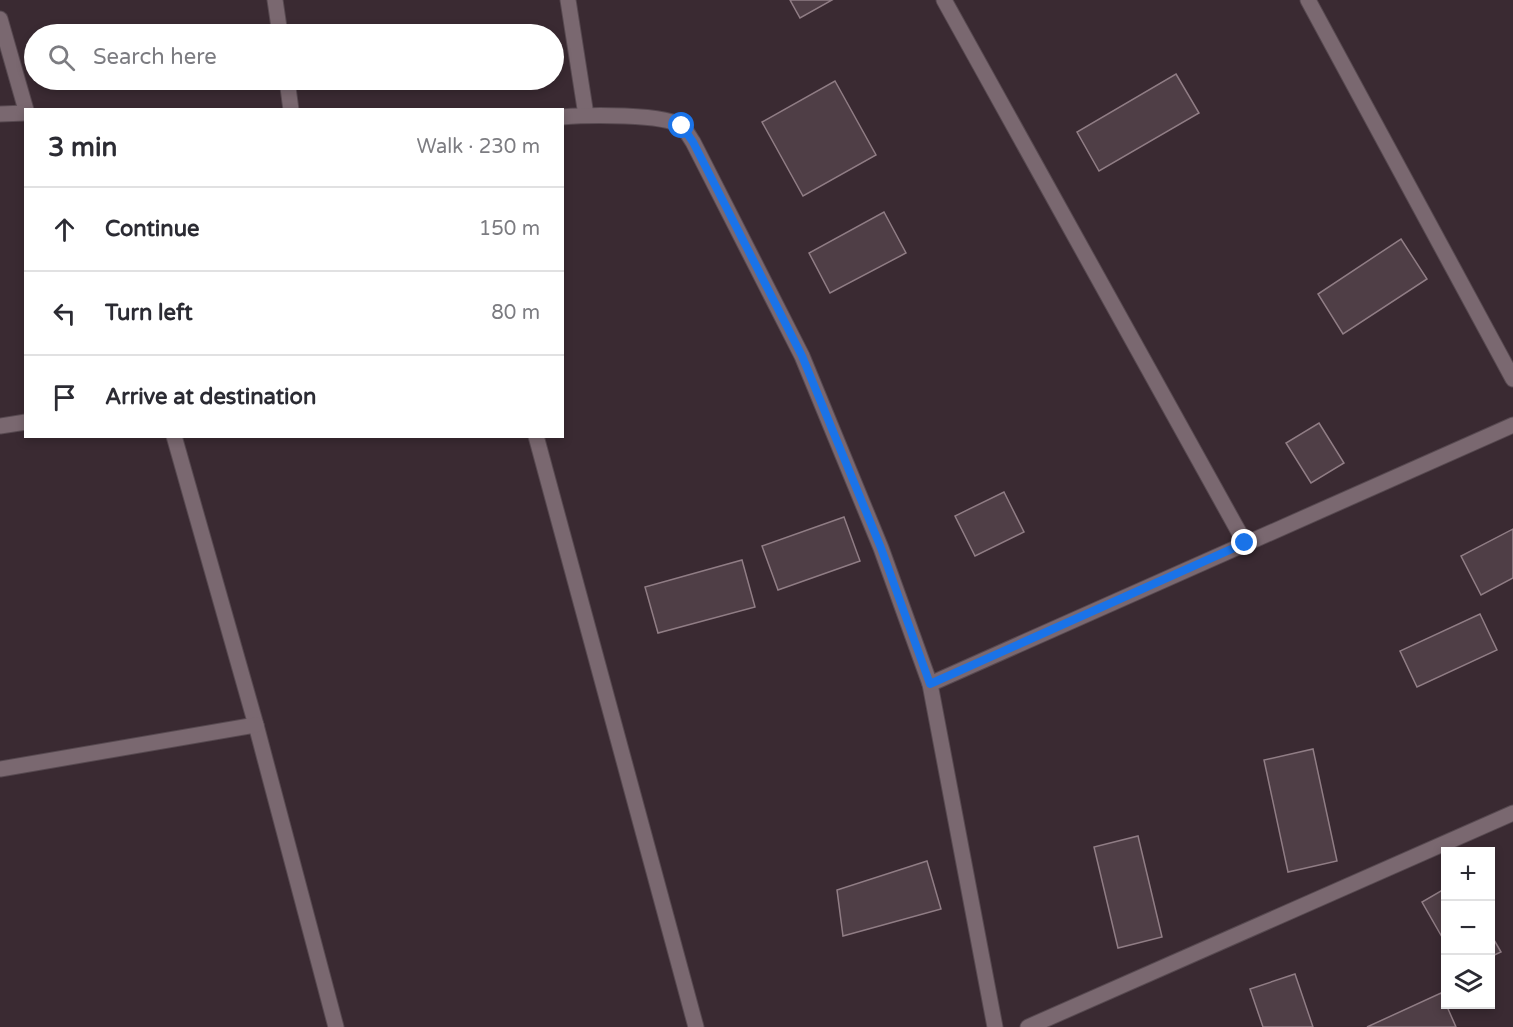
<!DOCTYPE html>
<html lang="en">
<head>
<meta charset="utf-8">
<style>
	:root { --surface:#fff; --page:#f2f2f3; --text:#2b2b33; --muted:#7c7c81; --line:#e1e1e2 }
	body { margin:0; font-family:"Varela Round",sans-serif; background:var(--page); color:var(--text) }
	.controls { position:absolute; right:18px; bottom:18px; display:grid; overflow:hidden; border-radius:0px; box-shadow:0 3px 9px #0003 }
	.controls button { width:54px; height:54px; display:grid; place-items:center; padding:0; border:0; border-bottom:2px solid var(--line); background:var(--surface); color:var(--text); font:30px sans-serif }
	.stop { position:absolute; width:18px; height:18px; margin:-14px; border:4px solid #1a73e8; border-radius:50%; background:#fff }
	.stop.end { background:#1a73e8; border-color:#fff; box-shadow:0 2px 6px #0008 }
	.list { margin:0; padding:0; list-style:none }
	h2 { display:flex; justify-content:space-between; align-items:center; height:78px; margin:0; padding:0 24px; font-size:26px }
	h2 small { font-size:20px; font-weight:400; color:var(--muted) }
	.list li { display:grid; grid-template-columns:39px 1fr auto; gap:18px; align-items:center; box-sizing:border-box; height:84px; padding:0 24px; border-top:2px solid var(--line) }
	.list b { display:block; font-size:22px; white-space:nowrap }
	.list em { font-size:20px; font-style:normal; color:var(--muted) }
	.icon { flex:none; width:33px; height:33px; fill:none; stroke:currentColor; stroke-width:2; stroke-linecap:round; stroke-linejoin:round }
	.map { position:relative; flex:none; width:1513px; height:1027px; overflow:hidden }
	.search { position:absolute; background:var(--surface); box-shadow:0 3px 9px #0003; left:24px; top:24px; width:540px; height:66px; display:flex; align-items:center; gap:15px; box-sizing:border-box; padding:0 21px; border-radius:33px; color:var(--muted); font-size:22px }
	.panel { position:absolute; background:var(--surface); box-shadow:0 3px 9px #0003; left:24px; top:108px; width:540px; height:330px; border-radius:0px }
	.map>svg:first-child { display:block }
	.building { fill:#4f3e46; stroke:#907d85; stroke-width:1.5 }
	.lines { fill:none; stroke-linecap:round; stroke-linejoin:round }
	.minor-casing { stroke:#574950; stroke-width:17 }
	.minor { stroke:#7a6870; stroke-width:15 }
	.route { stroke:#1a73e8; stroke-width:8 }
</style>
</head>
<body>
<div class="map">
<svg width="1513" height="1027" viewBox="0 0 1513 1027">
	<rect width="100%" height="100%" fill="#3a2a32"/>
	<g class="building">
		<path d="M 790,0 L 832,0 L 800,18 Z"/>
		<path d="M 1176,74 L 1199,113 L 1099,171 L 1077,132 Z"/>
		<path d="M 835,81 L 876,155 L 803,196 L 762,122 Z"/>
		<path d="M 884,212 L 906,253 L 830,293 L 809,253 Z"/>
		<path d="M 1401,239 L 1427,279 L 1343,334 L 1318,294 Z"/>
		<path d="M 1319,423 L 1344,463 L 1311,483 L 1286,443 Z"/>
		<path d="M 1004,492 L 1024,532 L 975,556 L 955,516 Z"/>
		<path d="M 844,517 L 860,561 L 778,590 L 762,546 Z"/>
		<path d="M 1513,529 L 1513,578 L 1481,595 L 1461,556 Z"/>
		<path d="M 742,560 L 755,607 L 658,633 L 645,587 Z"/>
		<path d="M 1480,614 L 1497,650 L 1417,687 L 1400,651 Z"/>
		<path d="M 1313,749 L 1337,861 L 1288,872 L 1264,760 Z"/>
		<path d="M 1138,836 L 1162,937 L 1118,948 L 1094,847 Z"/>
		<path d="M 927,861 L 941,909 L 843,936 L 837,890 Z"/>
		<path d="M 1446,888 L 1446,944 L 1422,902 Z"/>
		<path d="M 1490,933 L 1501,952 L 1490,957 Z"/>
		<path d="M 1295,974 L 1313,1027 L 1263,1027 L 1250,989 Z"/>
		<path d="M 1441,993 L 1456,1027 L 1367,1027 Z"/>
	</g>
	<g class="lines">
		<defs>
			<g id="minor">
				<path d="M 275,0 L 280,34"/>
				<path d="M 568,0 L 586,115"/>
				<path d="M 944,0 L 1245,543"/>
				<path d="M 1308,0 L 1513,379"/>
				<path d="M 0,19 L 26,110"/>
				<path d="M 287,80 L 291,110"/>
				<path d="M 0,114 L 26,113"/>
				<path d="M 562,117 C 585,115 667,113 682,127 C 687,131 690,138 693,142 L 802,356 L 881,548 L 930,684 L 995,1027"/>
				<path d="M 0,426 L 26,422"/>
				<path d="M 174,436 L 256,725 L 336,1027"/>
				<path d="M 536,436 L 696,1027"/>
				<path d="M 930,684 L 1513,425"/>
				<path d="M 0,769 L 256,725"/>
				<path d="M 1028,1027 L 1513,813"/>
			</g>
		</defs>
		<use href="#minor" class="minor-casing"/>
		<use href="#minor" class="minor"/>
	</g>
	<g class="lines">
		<path class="route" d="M 682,126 L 693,142 L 802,356 L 881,548 L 930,684 L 1245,543"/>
	</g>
</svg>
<div class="controls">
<button>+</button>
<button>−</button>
<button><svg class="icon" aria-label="layers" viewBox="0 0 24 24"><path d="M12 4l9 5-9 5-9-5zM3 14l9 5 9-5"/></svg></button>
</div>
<div class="stop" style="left:682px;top:126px"></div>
<div class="stop end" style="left:1245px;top:543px"></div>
<div class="search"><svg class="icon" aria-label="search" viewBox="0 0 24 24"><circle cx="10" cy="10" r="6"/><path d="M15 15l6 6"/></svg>Search here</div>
<section class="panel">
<h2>3 min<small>Walk · 230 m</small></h2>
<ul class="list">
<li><svg class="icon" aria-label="ahead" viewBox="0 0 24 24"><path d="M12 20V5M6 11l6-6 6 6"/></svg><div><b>Continue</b></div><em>150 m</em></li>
<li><svg class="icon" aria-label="left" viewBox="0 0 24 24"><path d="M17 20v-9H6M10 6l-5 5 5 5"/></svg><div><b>Turn left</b></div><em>80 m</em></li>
<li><svg class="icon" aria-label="arrive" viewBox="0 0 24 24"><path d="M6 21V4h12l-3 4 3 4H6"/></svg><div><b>Arrive at destination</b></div></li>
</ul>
</section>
</div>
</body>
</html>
